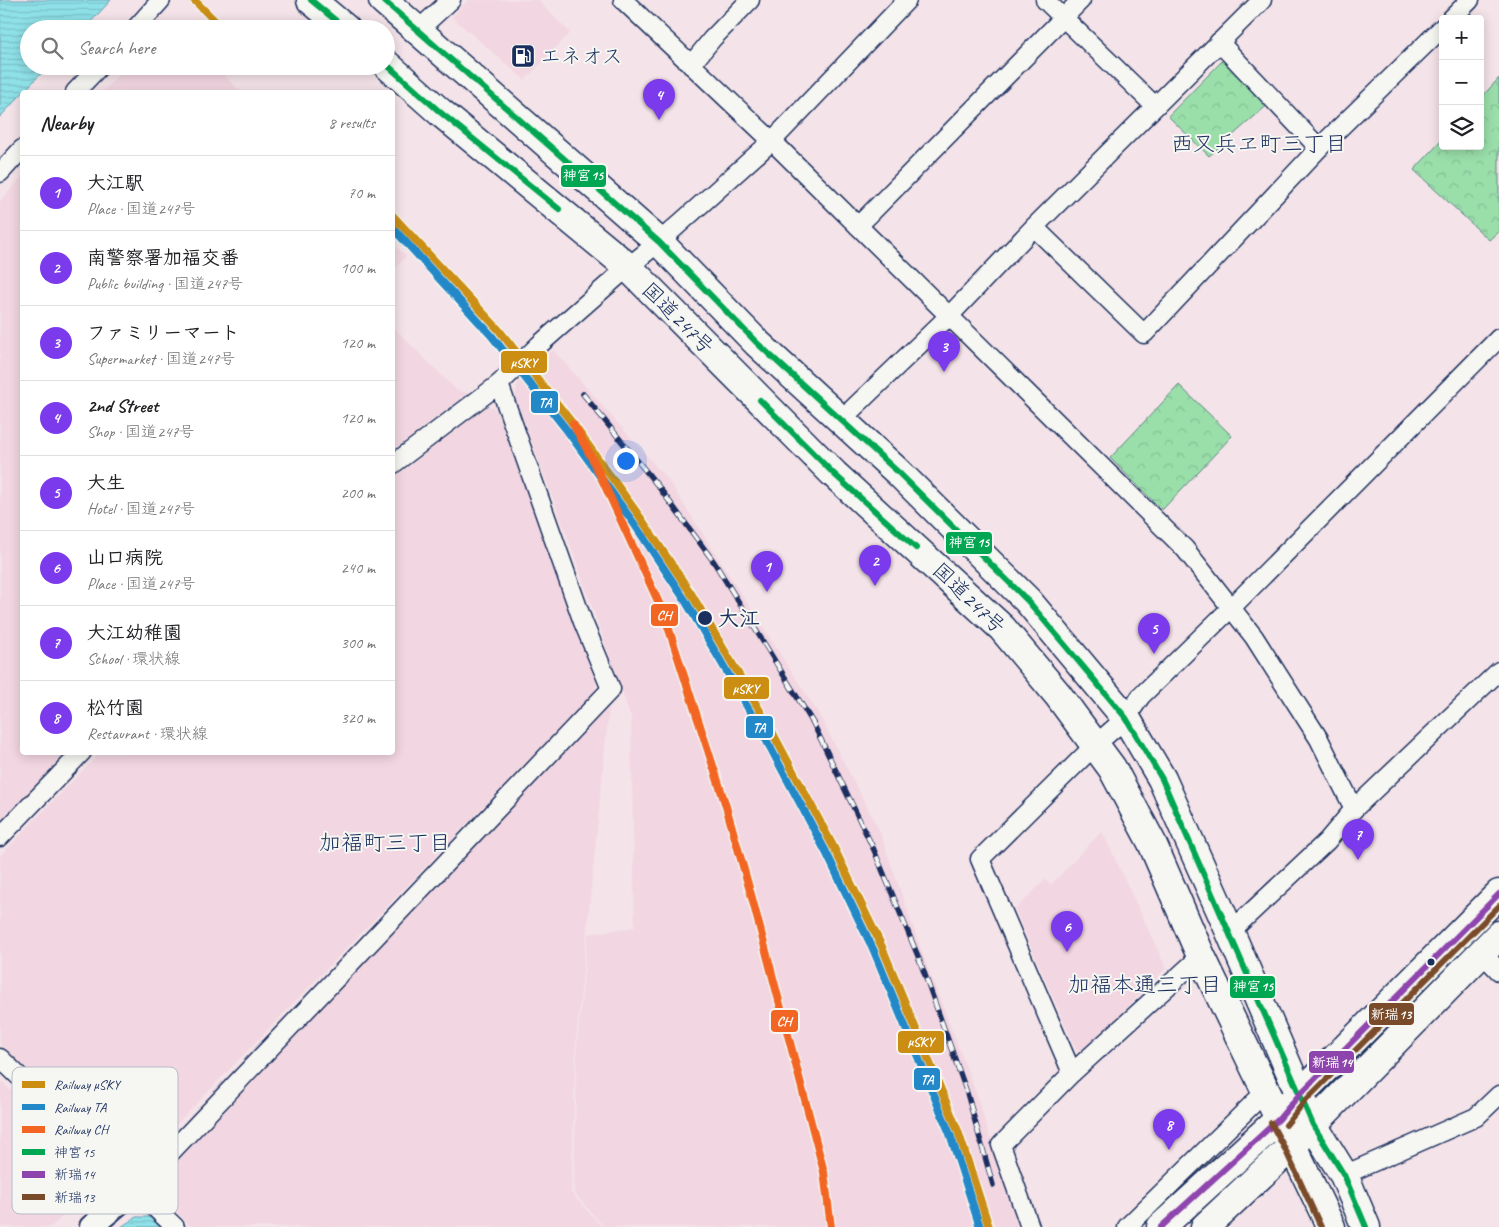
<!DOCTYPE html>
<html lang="en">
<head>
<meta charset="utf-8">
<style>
	:root { --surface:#fff; --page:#f2f2f2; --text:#202124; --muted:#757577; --line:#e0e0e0; --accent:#7c3aed }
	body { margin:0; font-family:Caveat,"Klee One",sans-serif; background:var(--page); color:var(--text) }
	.controls { position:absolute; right:15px; top:15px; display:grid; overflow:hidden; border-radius:5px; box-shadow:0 2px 12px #0003 }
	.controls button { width:45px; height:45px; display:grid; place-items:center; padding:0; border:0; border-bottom:1px solid var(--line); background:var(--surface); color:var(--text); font:25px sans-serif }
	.you { position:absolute; left:625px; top:460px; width:18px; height:18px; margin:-12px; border:4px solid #fff; border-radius:50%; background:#1a73e8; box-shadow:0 0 0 8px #1a73e833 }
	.badge { display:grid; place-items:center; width:32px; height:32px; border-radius:50%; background:var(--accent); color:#fff; font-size:16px; font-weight:700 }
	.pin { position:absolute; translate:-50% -41px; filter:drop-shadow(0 1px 2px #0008) }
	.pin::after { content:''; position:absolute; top:26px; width:18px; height:15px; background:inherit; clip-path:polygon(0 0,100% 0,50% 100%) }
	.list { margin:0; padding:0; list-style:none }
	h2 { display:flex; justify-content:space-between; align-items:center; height:65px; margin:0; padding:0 20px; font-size:21px }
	h2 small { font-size:16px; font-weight:400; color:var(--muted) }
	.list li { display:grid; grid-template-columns:32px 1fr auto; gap:15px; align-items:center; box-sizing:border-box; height:75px; padding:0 20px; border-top:1px solid var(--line) }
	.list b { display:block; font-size:19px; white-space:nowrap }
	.list p { margin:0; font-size:16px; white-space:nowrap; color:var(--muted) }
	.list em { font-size:16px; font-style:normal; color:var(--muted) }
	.icon { flex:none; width:28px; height:28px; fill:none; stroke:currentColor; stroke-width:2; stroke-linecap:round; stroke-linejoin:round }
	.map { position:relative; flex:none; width:1499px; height:1227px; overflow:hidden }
	.search { position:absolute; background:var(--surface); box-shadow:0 2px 12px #0003; left:20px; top:20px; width:375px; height:55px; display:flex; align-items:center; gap:12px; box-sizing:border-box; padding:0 18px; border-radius:28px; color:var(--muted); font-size:19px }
	.panel { position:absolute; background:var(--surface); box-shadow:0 2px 12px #0003; left:20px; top:90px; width:375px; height:665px; border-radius:5px }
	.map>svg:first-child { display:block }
	.built { fill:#f2d6e1 }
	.park { fill:url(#park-crowns); stroke:#5a8684 }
	.water { fill:url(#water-rules); stroke:#619ab1 }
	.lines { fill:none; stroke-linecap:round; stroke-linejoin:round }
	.minor-casing { stroke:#1b2f5e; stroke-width:21 }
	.tertiary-casing { stroke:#1b2f5e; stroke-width:26 }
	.primary-casing { stroke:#1b2f5e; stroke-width:31 }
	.trunk-casing { stroke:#1b2f5e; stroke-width:31 }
	.minor { stroke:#f6f6f2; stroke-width:18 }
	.tertiary { stroke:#f6f6f2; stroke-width:22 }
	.primary { stroke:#f6f6f2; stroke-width:28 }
	.trunk { stroke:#f6f6f2; stroke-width:28 }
	.rail-casing { stroke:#1b2f5e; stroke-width:5.5 }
	.rail { stroke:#f6f6f2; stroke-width:4; stroke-dasharray:11; stroke-linecap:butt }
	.bus-1-casing { stroke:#f6f6f2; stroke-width:10 }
	.bus-2-casing { stroke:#f6f6f2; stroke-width:10 }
	.bus-3-casing { stroke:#f6f6f2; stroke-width:10 }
	.bus-1 { stroke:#00a651; stroke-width:6 }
	.bus-2 { stroke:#8e44ad; stroke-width:6 }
	.bus-3 { stroke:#7a4b2a; stroke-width:6 }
	.rail-1-casing { stroke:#f6f6f2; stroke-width:11 }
	.rail-2-casing { stroke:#f6f6f2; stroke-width:11 }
	.rail-3-casing { stroke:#f6f6f2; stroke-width:11 }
	.rail-1 { stroke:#cb8e13; stroke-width:8 }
	.rail-2 { stroke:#2388c8; stroke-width:8 }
	.rail-3 { stroke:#f26522; stroke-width:8 }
	.stop-dot { fill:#1b2f5e; stroke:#f6f6f2; stroke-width:2 }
	.labels { text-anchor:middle; stroke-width:4; stroke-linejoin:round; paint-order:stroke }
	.poi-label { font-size:21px; fill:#1b2f5e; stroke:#f6f6f2; text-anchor:start }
	.street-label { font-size:21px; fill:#1b2f5e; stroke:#f6f6f2 }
	.stop-label { font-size:21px; font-weight:bold; fill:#1b2f5e; stroke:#f6f6f2; text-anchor:start }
	.neighbourhood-label { font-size:22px; fill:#1b2f5e; stroke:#f6f6f2 }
	.key { fill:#f6f6f2; stroke:#b4bac6; stroke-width:1 }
	.key-label { font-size:14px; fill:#1b2f5e }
	.line-badge { stroke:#f6f6f2; stroke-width:2 }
	.badge-label { font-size:14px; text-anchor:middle; font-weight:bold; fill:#fff }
</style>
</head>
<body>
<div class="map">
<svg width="1499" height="1227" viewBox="0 0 1499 1227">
	<defs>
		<pattern id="park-crowns" width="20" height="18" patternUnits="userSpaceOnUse" patternTransform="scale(1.25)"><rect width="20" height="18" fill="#9adeaa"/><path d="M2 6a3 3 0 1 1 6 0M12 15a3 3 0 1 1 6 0" fill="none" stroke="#84bf95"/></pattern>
		<pattern id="water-rules" width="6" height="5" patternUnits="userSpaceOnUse" patternTransform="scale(1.25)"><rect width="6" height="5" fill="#8fe1e8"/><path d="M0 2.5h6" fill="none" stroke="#7bc1c9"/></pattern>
	</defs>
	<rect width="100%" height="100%" fill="#f4e3e8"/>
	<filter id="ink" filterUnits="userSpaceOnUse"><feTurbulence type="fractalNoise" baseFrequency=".02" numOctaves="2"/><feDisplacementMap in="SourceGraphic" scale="10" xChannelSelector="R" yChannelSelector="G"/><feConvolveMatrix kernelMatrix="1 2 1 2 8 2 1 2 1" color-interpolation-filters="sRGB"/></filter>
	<g filter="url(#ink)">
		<g class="built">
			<path d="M 469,0 L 540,0 L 539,2 L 570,33 L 525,80 L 452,17 Z"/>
			<path d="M 127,66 L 215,66 L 241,92 L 102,92 Z"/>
			<path d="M 22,177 L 22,752 L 66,753 L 0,821 L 0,201 Z"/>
			<path d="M 392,243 L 406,256 L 393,271 L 392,271 Z"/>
			<path d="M 393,327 L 456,390 L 468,393 L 393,450 Z"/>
			<path d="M 553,350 L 668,480 L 818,713 L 879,830 L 925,961 L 975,1090 L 1018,1227 L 604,1227 L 574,1193 L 577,1045 L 588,934 L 635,927 L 631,717 L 572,549 L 515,397 L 518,383 Z"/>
			<path d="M 487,406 L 495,408 L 560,579 L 596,682 L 595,691 L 136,1166 L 128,1167 L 0,1044 L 0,856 L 100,753 L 392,752 L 393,479 Z"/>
			<path d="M 609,707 L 576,1040 L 571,1193 L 602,1227 L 192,1227 L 153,1191 L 151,1182 Z"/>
			<path d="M 1102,831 L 1166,968 L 1083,1051 L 1076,1049 L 1015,910 L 1045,880 L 1051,885 Z"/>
			<path d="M 0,1080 L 101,1179 L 51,1227 L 0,1227 Z"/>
		</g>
		<g class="park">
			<path d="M 1228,55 L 1271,102 L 1209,156 L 1168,116 Z"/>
			<path d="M 1499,78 L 1499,231 L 1489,240 L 1414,170 L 1443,139 L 1443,146 L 1480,146 L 1480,99 Z"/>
			<path d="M 1179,385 L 1232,436 L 1162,510 L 1110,458 Z"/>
		</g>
		<g class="water">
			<path d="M 0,0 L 111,0 L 84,29 L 29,29 L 29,66 L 48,66 L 0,117 Z"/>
			<path d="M 136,1217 L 149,1217 L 160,1227 L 121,1227 Z"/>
		</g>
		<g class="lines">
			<defs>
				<g id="minor">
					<path d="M 623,0 L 772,141 L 1185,549 L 1254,637 L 1319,739 L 1354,809"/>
					<path d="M 1045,0 L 1155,106"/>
					<path d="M 1451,19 L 1470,0"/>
					<path d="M 135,29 L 161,0"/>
					<path d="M 417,31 L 451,0"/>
					<path d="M 1219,42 L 1319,148"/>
					<path d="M 691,65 L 712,39 L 750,0"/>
					<path d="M 75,92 L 100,66"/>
					<path d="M 0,173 L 22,149"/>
					<path d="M 858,226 L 1081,0"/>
					<path d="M 1034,227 L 1144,334 L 1319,148 L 1443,27"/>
					<path d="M 842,419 L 950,315 L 1034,227 L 1262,0"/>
					<path d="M 392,465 L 499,384"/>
					<path d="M 0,837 L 82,752"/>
					<path d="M 1230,932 L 1327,841 L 1354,809 L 1499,671"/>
					<path d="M 1482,953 L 1499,971"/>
					<path d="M 0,1058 L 175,1227"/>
					<path d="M 1072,1073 L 1201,956"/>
					<path d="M 1344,1175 L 1476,1117 L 1499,1095"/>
					<path d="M 136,1189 L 611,689 L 583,622 L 499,384 L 539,345 L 628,267 L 659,242 L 772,141 L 907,0"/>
					<path d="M 1030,1227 L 1001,1145 L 1072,1073 L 980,859 L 1095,745 L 1126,718 L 1141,696 L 1231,608 L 1499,338"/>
					<path d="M 1127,1227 L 1266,1091"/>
				</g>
				<path id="tertiary" d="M 91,1227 L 136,1189"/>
				<g id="primary">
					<path d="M 1161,1227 L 1279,1119 L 1299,1095 L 1499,894"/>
					<path d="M 1205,1227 L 1293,1145 L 1499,935"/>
				</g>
				<g id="trunk">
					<path d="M 311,0 L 346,29"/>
					<path d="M 383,0 L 659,242 L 757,343 L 899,473 L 1028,601 L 1126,718 L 1162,779 L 1230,932 L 1313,1125 L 1344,1175 L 1366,1227"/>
					<path d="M 386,64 L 440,112 L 628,267 L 834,474 L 1002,628 L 1058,695 L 1112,768 L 1152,843 L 1201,956 L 1331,1227"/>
				</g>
			</defs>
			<use href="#minor" class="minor-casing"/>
			<use href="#tertiary" class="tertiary-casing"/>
			<use href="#primary" class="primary-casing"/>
			<use href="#trunk" class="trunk-casing"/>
			<use href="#minor" class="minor"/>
			<use href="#tertiary" class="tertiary"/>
			<use href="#primary" class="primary"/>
			<use href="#trunk" class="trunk"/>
			<defs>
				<path id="rail" d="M 583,394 L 658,486 L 714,562 L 813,723 L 874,850 L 920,961 L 967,1093 L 993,1185"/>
			</defs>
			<use href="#rail" class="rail-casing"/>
			<use href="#rail" class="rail"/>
			<defs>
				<g id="bus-1">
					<path d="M 311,0 L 346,29"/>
					<path d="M 383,0 L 659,242 L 757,343 L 899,473 L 1028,601 L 1126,718 L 1162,779 L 1313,1125 L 1344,1175 L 1366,1227"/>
					<path d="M 386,64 L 440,112 L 559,209"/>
					<path d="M 760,400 L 834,474 L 916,548"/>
				</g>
				<path id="bus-2" d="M 1161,1227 L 1279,1119 L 1299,1095 L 1499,894"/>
				<g id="bus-3">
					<path d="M 1271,1123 L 1285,1149 L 1321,1227"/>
					<path d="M 1286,1125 L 1305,1101 L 1499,906"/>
				</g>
			</defs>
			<use href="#bus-1" class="bus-1-casing"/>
			<use href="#bus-2" class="bus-2-casing"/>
			<use href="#bus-3" class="bus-3-casing"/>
			<use href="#bus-1" class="bus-1"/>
			<use href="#bus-2" class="bus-2"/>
			<use href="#bus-3" class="bus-3"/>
			<defs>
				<g id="rail-1">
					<path d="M 194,0 L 223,29"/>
					<path d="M 392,215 L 498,329 L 573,424 L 640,517 L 692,595 L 770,728 L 834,848 L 882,947 L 958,1131 L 989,1227"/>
				</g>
				<path id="rail-2" d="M 392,227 L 491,335 L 566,429 L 633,522 L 685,600 L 762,732 L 826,852 L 874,951 L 950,1134 L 980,1227"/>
				<path id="rail-3" d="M 573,424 L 594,462 L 664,614 L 725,803 L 752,898 L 824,1172 L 831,1227"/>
			</defs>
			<use href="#rail-1" class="rail-1-casing"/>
			<use href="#rail-2" class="rail-2-casing"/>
			<use href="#rail-3" class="rail-3-casing"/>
			<use href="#rail-1" class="rail-1"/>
			<use href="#rail-2" class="rail-2"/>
			<use href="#rail-3" class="rail-3"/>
		</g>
	</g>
	<defs>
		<symbol id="fuel-square" viewBox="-11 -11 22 22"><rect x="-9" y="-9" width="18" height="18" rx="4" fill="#1b2f5e" stroke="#f6f6f2"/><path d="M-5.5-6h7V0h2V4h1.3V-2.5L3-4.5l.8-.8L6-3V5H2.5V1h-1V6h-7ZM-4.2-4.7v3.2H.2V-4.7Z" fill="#fff"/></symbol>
	</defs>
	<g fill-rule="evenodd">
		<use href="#fuel-square" x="509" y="42" width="28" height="28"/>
	</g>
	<g class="stop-dot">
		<circle cx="705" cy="618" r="8"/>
		<circle cx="1431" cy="962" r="4.5"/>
	</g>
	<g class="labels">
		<g class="poi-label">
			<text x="540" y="63">エネオス</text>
		</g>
		<g class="street-label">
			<text transform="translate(678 318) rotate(45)" y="7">国道247号</text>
			<text transform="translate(969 598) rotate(44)" y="7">国道247号</text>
		</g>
		<g class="stop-label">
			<text x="718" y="625">大江</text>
		</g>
		<g class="neighbourhood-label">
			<text x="1259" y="151">西又兵ヱ町三丁目</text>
			<text x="385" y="850">加福町三丁目</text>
			<text x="1145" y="992">加福本通三丁目</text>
		</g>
	</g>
	<rect x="12" y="1067" width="166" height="147" rx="8" class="key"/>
	<rect x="22" y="1081" width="23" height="7" fill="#cb8e13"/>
	<rect x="22" y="1104" width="23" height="6" fill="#2388c8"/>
	<rect x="22" y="1126" width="23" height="7" fill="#f26522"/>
	<rect x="22" y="1149" width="23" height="6" fill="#00a651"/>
	<rect x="22" y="1171" width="23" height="7" fill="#8e44ad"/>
	<rect x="22" y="1194" width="23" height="6" fill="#7a4b2a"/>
	<g class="key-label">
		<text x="54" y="1089">Railway μSKY</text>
		<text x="54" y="1112">Railway TA</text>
		<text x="54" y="1134">Railway CH</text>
		<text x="54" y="1157">神宮15</text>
		<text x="54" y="1179">新瑞14</text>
		<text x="54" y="1202">新瑞13</text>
	</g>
	<g class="line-badge">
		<rect x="560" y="164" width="47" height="24" rx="5" fill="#00a651"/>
		<rect x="500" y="350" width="48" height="24" rx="5" fill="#cb8e13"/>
		<rect x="530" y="390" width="29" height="24" rx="5" fill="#2388c8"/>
		<rect x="945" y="531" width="48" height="24" rx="5" fill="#00a651"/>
		<rect x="650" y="603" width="29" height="24" rx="5" fill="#f26522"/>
		<rect x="723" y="676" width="47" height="24" rx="5" fill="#cb8e13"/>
		<rect x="745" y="715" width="29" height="24" rx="5" fill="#2388c8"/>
		<rect x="1229" y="975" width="47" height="24" rx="5" fill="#00a651"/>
		<rect x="1368" y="1002" width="47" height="24" rx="5" fill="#7a4b2a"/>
		<rect x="770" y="1009" width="29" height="24" rx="5" fill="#f26522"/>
		<rect x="897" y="1030" width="48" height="24" rx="5" fill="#cb8e13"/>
		<rect x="1308" y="1050" width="47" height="24" rx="5" fill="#8e44ad"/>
		<rect x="913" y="1067" width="28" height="24" rx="5" fill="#2388c8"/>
	</g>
	<g class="badge-label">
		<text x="583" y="180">神宮15</text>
		<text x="524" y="367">μSKY</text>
		<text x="545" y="407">TA</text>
		<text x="969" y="547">神宮15</text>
		<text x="664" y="620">CH</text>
		<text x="746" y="693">μSKY</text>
		<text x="759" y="732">TA</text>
		<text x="1253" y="991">神宮15</text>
		<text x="1391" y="1019">新瑞13</text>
		<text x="784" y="1026">CH</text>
		<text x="921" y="1046">μSKY</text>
		<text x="1332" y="1067">新瑞14</text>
		<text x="927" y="1084">TA</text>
	</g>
</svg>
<div class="controls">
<button>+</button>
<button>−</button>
<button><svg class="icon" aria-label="layers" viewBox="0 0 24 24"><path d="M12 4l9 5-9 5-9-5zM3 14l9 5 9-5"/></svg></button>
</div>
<div class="you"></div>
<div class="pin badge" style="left:767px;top:592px">1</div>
<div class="pin badge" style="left:875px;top:586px">2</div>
<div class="pin badge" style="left:944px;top:372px">3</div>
<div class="pin badge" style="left:659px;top:120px">4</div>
<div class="pin badge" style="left:1154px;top:654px">5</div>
<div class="pin badge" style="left:1067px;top:952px">6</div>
<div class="pin badge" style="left:1358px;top:860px">7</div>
<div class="pin badge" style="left:1169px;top:1150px">8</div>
<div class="search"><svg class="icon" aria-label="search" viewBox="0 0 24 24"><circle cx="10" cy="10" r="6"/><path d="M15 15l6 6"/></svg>Search here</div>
<section class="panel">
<h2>Nearby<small>8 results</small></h2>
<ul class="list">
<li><span class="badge">1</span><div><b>大江駅</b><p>Place · 国道247号</p></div><em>70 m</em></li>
<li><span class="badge">2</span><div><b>南警察署加福交番</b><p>Public building · 国道247号</p></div><em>100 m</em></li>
<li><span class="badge">3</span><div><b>ファミリーマート</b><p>Supermarket · 国道247号</p></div><em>120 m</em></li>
<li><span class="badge">4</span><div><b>2nd Street</b><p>Shop · 国道247号</p></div><em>120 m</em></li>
<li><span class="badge">5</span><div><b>大生</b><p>Hotel · 国道247号</p></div><em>200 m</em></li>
<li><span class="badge">6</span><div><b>山口病院</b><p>Place · 国道247号</p></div><em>240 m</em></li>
<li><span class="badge">7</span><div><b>大江幼稚園</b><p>School · 環状線</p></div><em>300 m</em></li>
<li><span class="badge">8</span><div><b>松竹園</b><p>Restaurant · 環状線</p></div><em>320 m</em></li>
</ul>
</section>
</div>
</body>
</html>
